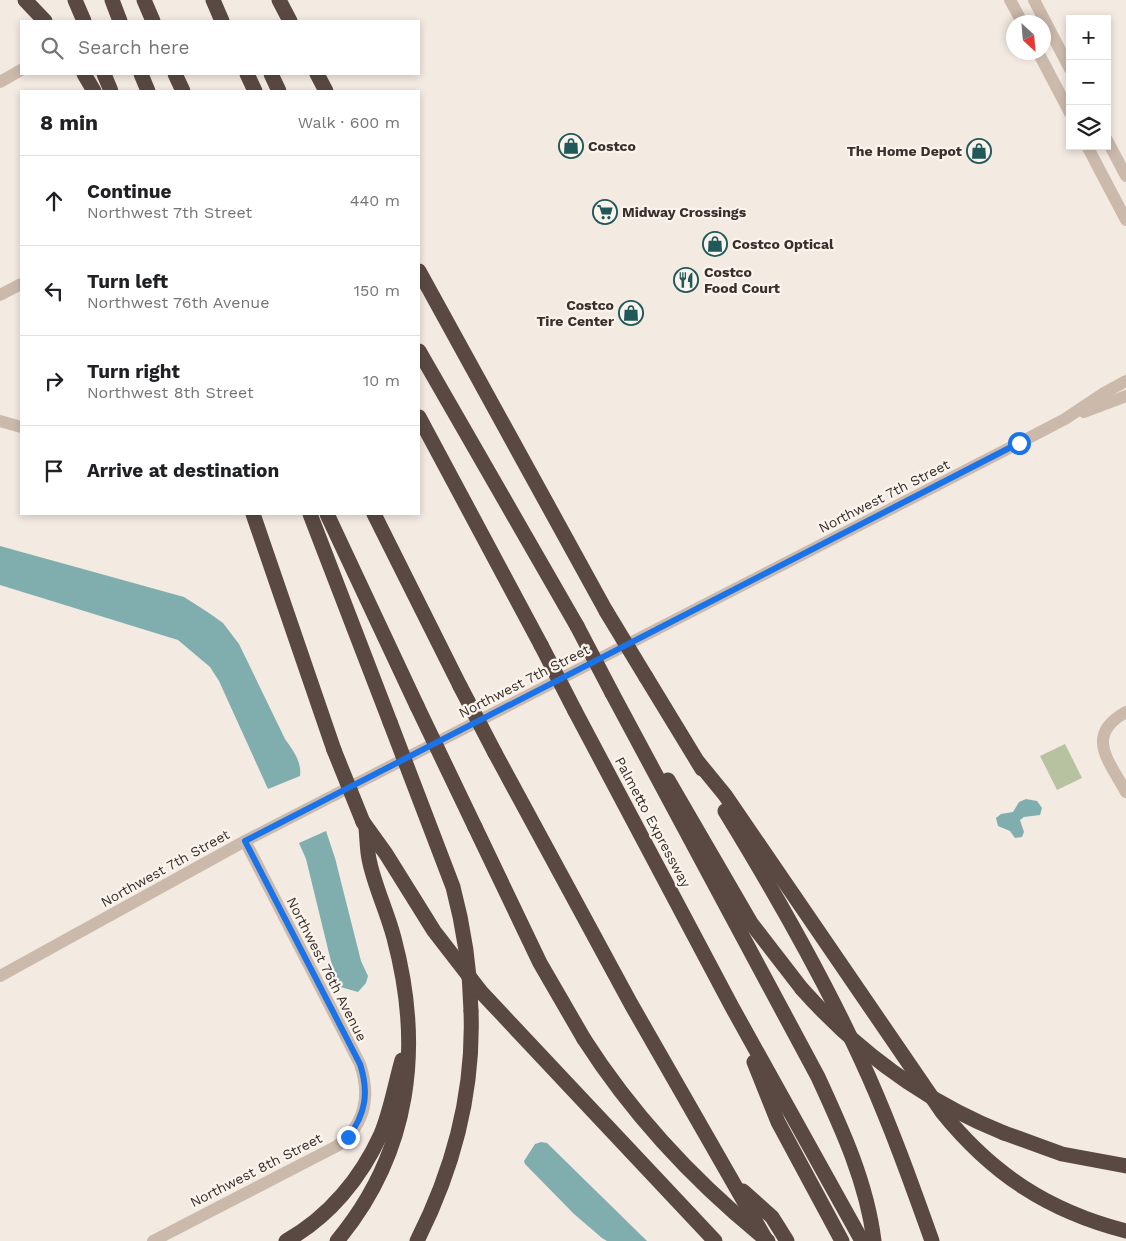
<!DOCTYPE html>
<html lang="en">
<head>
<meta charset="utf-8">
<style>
	:root { --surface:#fff; --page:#f6f6f6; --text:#202124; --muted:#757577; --line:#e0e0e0 }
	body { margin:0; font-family:"Work Sans",sans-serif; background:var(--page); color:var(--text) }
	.controls { position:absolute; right:15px; top:15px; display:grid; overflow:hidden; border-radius:0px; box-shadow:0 2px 8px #0003 }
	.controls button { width:45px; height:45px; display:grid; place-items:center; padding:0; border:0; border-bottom:1px solid var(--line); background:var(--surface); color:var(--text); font:25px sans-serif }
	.compass { position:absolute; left:1006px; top:15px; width:45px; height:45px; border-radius:50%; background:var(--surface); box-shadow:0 2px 8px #0003; rotate:154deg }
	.stop { position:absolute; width:15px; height:15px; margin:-11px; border:4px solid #1a73e8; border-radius:50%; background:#fff }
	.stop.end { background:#1a73e8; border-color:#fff; box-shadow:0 1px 5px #0008 }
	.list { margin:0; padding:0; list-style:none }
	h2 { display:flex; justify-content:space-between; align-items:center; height:65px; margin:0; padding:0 20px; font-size:21px }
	h2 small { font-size:16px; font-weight:400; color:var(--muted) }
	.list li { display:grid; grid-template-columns:32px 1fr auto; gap:15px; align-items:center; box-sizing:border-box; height:90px; padding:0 20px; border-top:1px solid var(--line) }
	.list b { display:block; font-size:19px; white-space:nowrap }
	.list p { margin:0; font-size:16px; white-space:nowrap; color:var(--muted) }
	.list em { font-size:16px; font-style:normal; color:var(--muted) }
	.icon { flex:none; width:28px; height:28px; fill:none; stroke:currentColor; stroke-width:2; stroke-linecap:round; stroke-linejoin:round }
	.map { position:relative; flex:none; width:1126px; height:1241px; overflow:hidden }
	.search { position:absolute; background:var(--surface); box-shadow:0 2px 8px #0003; left:20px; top:20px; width:400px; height:55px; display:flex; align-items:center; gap:12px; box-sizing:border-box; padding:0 18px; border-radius:0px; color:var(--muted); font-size:19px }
	.panel { position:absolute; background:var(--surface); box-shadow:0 2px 8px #0003; left:20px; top:90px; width:400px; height:425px; border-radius:0px }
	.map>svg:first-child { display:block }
	.green { fill:#b7c2a1 }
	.water { fill:#80aeaf }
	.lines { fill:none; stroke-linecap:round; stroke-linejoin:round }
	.minor { stroke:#cbbaac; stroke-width:12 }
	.highway { stroke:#5a4942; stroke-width:15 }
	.highway-bridge { stroke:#5a4942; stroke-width:15 }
	.route { stroke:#1a73e8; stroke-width:6 }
	.labels { text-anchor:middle; stroke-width:4.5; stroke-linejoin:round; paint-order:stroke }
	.poi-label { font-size:14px; font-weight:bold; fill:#392f2b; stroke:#faf4ed; text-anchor:start }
	.street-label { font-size:14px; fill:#392f2b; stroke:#faf4ed }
</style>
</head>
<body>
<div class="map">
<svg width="1126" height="1241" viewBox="0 0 1126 1241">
	<rect width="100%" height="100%" fill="#f3eae1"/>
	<path class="green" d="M 1065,744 L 1082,778 L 1057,790 L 1040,756 Z"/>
	<g class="water">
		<path d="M 0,546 L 184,597 L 209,613 L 223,623 L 239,644 L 285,739 C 293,750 302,762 300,776 L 268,789 L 219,681 L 210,667 L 178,640 L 0,585 Z"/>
		<path d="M 1026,799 L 1037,801 L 1042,808 L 1040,815 L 1024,817 L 1020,820 L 1024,832 L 1022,837 L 1015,838 L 1010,831 L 998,826 L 996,818 L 1001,814 L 1013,812 L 1019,802 Z"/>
		<path d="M 326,831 L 335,858 L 361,961 L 368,976 L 366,983 L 358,992 L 337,986 L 306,859 L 299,843 Z"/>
		<path d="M 541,1142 L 547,1143 L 647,1241 L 607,1241 L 602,1238 L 574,1214 L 525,1164 L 524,1161 L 535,1144 Z"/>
	</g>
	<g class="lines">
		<g class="minor">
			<path d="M 1010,0 L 1022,22"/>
			<path d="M 1034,0 L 1070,69"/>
			<path d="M 1038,52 L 1070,113"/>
			<path d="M 0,82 L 21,70"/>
			<path d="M 1107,140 L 1126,176"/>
			<path d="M 1087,146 L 1126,220"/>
			<path d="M 0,295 L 21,284"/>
			<path d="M 1084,412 L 1126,396"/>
			<path d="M 0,421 L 21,427"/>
			<path d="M 1126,712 C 1084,735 1109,761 1126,792"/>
			<path d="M 0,976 L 245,841 L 1019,443 L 1065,419 L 1104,393 L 1126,381"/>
			<path d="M 153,1241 L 337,1146 C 365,1125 371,1097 360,1064 L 245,841"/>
		</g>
		<g class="highway">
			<path d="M 25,0 L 45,21"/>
			<path d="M 75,0 L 84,21"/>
			<path d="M 112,0 L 120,21"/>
			<path d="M 144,0 L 153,21"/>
			<path d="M 213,0 L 222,21"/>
			<path d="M 279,0 L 290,21"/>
			<path d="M 84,74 L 94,91"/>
			<path d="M 104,74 L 111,91"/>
			<path d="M 141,74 L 148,91"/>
			<path d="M 175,74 L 183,91"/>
			<path d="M 247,74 L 255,91"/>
			<path d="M 271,74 L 279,91"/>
			<path d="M 317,74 L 326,91"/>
			<path d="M 419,271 L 606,611"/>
			<path d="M 419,351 L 577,626"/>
			<path d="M 419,417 L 541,645"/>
			<path d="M 253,514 L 334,750"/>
			<path d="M 310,514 L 390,722"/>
			<path d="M 327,514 L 417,706"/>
			<path d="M 374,514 L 460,686"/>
			<path d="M 646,677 L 702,769"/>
			<path d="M 612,693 L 818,1077 C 842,1129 867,1183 874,1241"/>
			<path d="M 575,711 L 732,1007 L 862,1241"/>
			<path d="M 495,753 L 631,1004 L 765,1238"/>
			<path d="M 698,762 L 725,795 L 942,1112 C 992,1174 1048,1211 1126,1231"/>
			<path d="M 668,780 L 751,923 L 802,989"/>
			<path d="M 725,811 C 777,896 827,983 868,1075 C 892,1129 912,1185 932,1241"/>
			<path d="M 363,822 L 386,854 L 434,931 L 482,993 L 715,1241"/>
			<path d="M 475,827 L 540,963 L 584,1039"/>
			<path d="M 754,1062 L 778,1122 L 842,1241"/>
			<path d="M 1004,1133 L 1062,1154 L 1126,1166"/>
			<path d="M 743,1191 L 772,1217 L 787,1241"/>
			<path d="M 286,1241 C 329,1217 361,1178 381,1134 C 391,1110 395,1084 402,1060"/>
			<path d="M 337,1241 C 411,1152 423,1047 394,938 C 387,911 374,885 369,859 C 367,849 367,838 366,828"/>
			<path d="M 417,1241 C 453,1170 474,1091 471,1011"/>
		</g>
		<g class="highway-bridge">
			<path d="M 606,611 L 646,677"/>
			<path d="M 577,626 L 612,693"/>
			<path d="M 541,645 L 575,711"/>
			<path d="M 460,686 L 495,753"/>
			<path d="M 417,706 L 475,827"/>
			<path d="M 390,722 L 453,887 C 464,928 470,969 471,1011"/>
			<path d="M 334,750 L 363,822"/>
			<path d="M 802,989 C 859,1053 924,1101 1004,1133"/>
			<path d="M 584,1039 C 634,1117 696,1183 768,1241"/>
		</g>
	</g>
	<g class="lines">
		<path class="route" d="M 348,1137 C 366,1114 369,1092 360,1064 L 245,841 L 1019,443"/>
	</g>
	<defs>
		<symbol id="shop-ring" viewBox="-11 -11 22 22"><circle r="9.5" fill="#faf4ed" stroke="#21585a" stroke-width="1.5"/><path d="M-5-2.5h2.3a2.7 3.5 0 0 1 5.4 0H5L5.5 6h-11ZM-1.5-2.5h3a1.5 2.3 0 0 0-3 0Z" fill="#21585a"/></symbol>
		<symbol id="supermarket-ring" viewBox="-11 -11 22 22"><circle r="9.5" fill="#faf4ed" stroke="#21585a" stroke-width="1.5"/><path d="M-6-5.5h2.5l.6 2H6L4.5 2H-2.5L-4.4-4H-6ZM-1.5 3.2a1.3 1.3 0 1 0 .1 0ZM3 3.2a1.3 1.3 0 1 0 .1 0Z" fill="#21585a"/></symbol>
		<symbol id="restaurant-ring" viewBox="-11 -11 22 22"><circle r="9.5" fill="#faf4ed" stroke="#21585a" stroke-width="1.5"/><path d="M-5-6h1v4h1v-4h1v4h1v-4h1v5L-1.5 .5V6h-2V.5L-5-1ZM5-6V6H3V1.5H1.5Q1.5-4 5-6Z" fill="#21585a"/></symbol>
	</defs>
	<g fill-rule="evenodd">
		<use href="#shop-ring" x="557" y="132" width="28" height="28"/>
		<use href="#shop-ring" x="965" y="137" width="28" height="28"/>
		<use href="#supermarket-ring" x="591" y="198" width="28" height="28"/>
		<use href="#shop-ring" x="701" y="230" width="28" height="28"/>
		<use href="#restaurant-ring" x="672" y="266" width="28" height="28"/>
		<use href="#shop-ring" x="617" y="299" width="28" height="28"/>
	</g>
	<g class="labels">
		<g class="poi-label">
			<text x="588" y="151">Costco</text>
			<text x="962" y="156" text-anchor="end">The Home Depot</text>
			<text x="622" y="217">Midway Crossings</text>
			<text x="732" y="249">Costco Optical</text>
			<text x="704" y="277">Costco<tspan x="704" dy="16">Food Court</tspan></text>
			<text x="614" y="310" text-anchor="end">Costco<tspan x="614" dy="16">Tire Center</tspan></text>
		</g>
		<g class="street-label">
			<text transform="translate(884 496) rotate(-27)" y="5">Northwest 7th Street</text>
			<text transform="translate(524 681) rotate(-27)" y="5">Northwest 7th Street</text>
			<text transform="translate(653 822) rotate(62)" y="5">Palmetto Expressway</text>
			<text transform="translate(165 868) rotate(-29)" y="5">Northwest 7th Street</text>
			<text transform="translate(327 969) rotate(63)" y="5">Northwest 76th Avenue</text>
			<text transform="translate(256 1170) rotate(-27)" y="5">Northwest 8th Street</text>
		</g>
	</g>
</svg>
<div class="controls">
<button>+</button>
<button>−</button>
<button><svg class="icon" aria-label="layers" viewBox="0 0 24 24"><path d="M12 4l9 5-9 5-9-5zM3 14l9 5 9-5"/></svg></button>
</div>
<svg class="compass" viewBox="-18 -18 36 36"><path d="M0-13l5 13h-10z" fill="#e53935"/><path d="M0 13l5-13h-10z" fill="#757577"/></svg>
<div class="stop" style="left:1019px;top:443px"></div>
<div class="stop end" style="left:348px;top:1137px"></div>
<div class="search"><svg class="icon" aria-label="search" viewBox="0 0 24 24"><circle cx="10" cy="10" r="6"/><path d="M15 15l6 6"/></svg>Search here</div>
<section class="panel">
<h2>8 min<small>Walk · 600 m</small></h2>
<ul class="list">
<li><svg class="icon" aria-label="ahead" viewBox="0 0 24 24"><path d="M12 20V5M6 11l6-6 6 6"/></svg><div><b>Continue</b><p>Northwest 7th Street</p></div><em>440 m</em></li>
<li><svg class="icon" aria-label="left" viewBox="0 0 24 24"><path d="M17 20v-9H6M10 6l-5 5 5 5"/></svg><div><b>Turn left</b><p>Northwest 76th Avenue</p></div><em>150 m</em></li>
<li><svg class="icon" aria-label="right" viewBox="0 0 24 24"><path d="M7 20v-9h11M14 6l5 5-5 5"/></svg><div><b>Turn right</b><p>Northwest 8th Street</p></div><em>10 m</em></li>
<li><svg class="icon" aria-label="arrive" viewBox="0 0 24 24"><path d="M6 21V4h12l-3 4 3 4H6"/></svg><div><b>Arrive at destination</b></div></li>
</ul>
</section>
</div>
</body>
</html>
